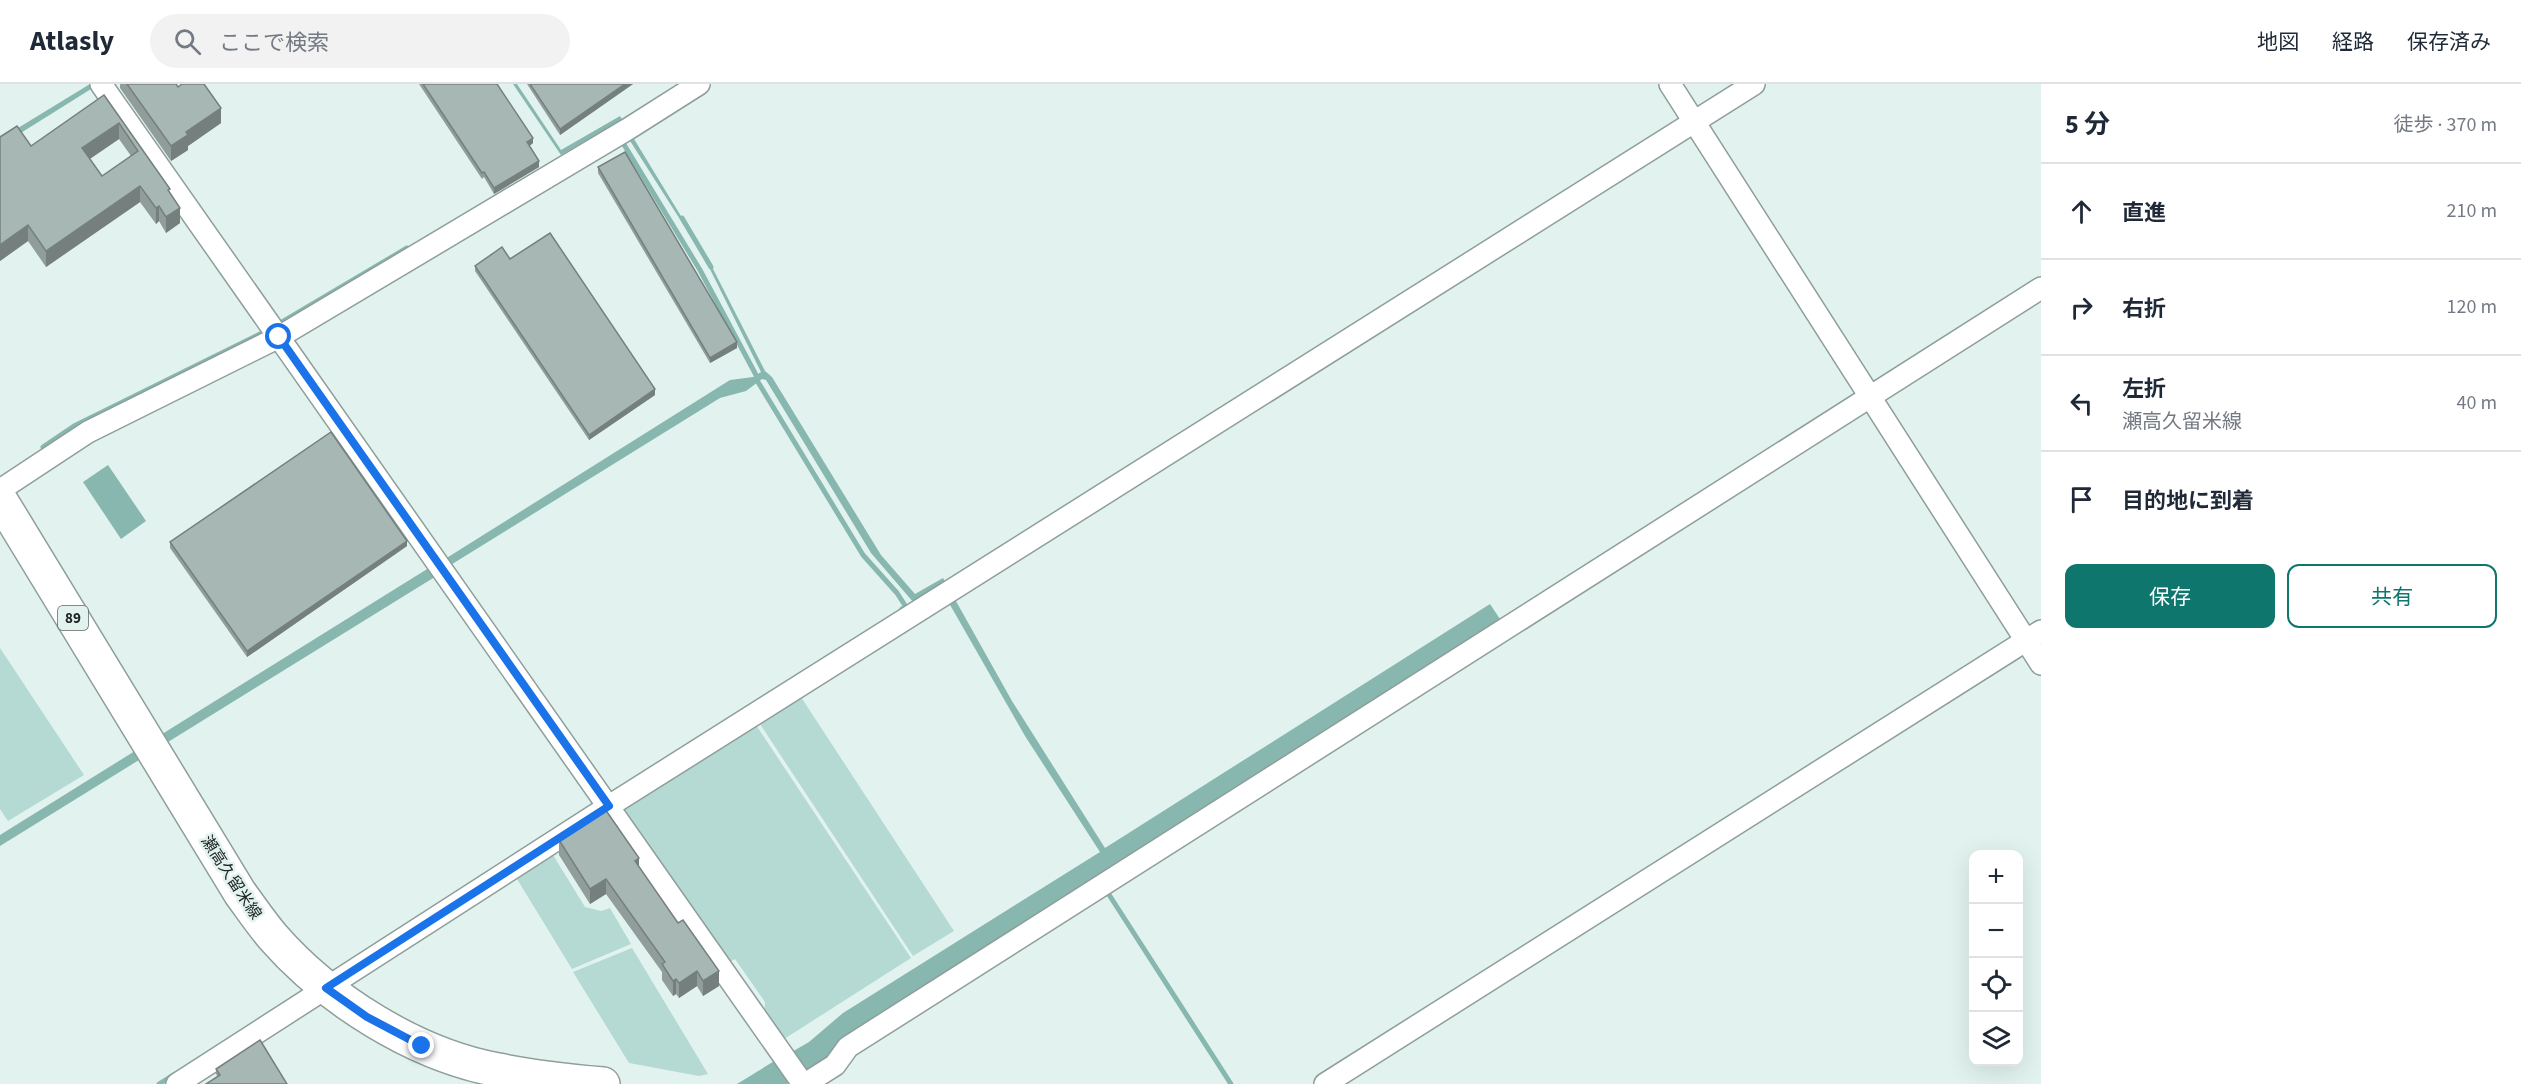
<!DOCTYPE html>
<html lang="ja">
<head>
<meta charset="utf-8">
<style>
	:root { --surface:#fff; --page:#f2f2f3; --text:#1f2937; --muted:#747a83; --line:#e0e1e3; --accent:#0f766e }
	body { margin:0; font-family:"Source Sans 3","Noto Sans JP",sans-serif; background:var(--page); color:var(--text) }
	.controls { position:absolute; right:18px; bottom:18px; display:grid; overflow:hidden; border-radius:12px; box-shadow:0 6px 24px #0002 }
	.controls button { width:54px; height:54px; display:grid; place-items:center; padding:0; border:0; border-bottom:2px solid var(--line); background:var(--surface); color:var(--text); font:30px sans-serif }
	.stop { position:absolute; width:18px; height:18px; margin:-14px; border:4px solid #1a73e8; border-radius:50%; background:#fff }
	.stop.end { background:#1a73e8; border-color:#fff; box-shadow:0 2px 6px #0008 }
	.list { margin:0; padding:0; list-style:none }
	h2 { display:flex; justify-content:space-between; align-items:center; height:78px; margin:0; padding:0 24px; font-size:26px }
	h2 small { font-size:20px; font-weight:400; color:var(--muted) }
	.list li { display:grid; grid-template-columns:39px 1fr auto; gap:18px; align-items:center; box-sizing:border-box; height:96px; padding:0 24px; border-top:2px solid var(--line) }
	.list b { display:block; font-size:22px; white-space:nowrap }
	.list p { margin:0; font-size:20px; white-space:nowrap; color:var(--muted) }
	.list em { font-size:20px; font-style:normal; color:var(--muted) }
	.actions { display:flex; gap:12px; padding:18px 24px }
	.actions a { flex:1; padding:14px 0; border:2px solid var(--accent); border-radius:12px; text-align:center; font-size:21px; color:var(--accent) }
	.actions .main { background:var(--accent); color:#fff }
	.icon { flex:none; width:33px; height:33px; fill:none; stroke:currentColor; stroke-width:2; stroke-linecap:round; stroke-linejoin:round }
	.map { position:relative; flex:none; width:2041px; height:1000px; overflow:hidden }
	header { display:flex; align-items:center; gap:36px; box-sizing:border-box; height:84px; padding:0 30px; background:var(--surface); border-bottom:2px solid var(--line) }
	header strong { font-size:28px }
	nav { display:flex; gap:33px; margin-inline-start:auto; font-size:21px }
	.search { width:420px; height:54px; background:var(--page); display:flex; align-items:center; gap:15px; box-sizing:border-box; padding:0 21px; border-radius:33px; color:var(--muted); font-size:22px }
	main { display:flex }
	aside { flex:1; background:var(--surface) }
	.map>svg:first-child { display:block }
	.green { fill:#b4dad3 }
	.water { fill:#87b7af }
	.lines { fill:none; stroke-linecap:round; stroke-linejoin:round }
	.stream { stroke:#87b7af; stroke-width:5 }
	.street-casing { stroke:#8e9e9b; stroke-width:24 }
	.primary-casing { stroke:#8e9e9b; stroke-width:36 }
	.street { stroke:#fff; stroke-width:21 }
	.primary { stroke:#fff; stroke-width:33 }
	.wall { fill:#909d9b; fill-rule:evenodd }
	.shaded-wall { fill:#75807e }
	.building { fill:#a7b7b4; stroke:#75807e; stroke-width:1.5; fill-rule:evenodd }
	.route { stroke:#1a73e8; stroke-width:8 }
	.labels { text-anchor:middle; stroke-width:5; stroke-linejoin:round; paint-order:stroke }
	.shield { fill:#e2f3ef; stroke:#5a6462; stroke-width:1.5 }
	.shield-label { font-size:15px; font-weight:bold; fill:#202625 }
	.street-label { font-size:16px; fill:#202625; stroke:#e2f3ef }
</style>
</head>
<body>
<header>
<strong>Atlasly</strong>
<div class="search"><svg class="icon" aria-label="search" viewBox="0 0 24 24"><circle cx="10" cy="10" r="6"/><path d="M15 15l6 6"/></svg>ここで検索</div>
<nav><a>地図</a><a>経路</a><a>保存済み</a></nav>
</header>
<main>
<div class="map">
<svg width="2041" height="1000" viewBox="0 0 2041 1000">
	<rect width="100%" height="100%" fill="#e2f3ef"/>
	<g class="green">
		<path d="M 0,564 L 84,691 L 8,737 L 0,725 Z"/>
		<path d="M 799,610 L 954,847 L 913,872 L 758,637 Z"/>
		<path d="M 754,638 L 911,874 L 781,957 L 764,930 L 765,918 L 735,875 L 728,879 L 620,724 Z"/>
		<path d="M 553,771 L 585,823 L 601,827 L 610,824 L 631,860 L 572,885 L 517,795 Z"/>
		<path d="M 632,864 L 708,990 L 699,992 L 629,979 L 573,888 Z"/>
	</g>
	<g class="water">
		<path d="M 90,0 L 99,0 L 0,62 L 0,55 Z"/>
		<path d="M 513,0 L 517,0 L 561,66 L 620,32 L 712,183 L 765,287 L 772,293 L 881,471 L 915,510 L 943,494 L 1012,617 L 1105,764 L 1490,520 L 1502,538 L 806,988 L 790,969 L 809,958 L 843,929 L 1100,768 L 1025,652 L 941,505 L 914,519 L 871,469 L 766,296 L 762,295 L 746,307 L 720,314 L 449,482 L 445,475 L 730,296 L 753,293 L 761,288 L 704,173 L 618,38 L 561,71 Z"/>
		<path d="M 108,381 L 146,437 L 121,455 L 83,398 Z"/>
		<path d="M 432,482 L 438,491 L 0,762 L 0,751 Z"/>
		<path d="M 776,976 L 792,997 L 787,1000 L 737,1000 Z"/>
	</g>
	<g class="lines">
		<g class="stream">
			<path d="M 598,51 L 611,42 L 615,46"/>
			<path d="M 620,54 L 700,186 L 756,291"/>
			<path d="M 682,134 L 711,183"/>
			<path d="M 277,241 L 407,164"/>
			<path d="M 758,298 L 863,471 L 897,509 L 906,523 L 902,525"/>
			<path d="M 43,363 L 74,342 L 266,247"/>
			<path d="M 1106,806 L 1231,1000"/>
			<path d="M 159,1000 L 175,990"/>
		</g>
		<defs>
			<g id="street">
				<path d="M 101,0 L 803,1000"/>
				<path d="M 1670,0 L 2041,580"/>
				<path d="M 0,406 L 88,348 L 279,253 L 628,45 L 699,0"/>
				<path d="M 177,1000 L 609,722 L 1754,0"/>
				<path d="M 805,1000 L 835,981 L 848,963 L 2041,204"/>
				<path d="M 1325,1000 L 2041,547"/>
			</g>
			<path id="primary" d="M 0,415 L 240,809 C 251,824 261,839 273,853 C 328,916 416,971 498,986 C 532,993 568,997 603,1000"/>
		</defs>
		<use href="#street" class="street-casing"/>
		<use href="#primary" class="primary-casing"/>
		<use href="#street" class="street"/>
		<use href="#primary" class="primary"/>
	</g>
	<g class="wall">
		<path d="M 120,0 L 176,0 L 178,3 L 221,39 L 188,62 L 188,66 L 171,77 L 120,4 Z"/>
		<path d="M 419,0 L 497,0 L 533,59 L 529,62 L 539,83 L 494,110 L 484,93 L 482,95 Z"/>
		<path d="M 527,0 L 633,0 L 560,51 Z"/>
		<path d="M 104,11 L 170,110 L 180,139 L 166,149 L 159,137 L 156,140 L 140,118 L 46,183 L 28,157 L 0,177 L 31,62 ZM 119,55 L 131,72 L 102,92 L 90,75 Z"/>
		<path d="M 598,83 L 737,264 L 710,279 L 598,89 Z"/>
		<path d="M 510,175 L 655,311 L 589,356 L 475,187 L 475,182 Z"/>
		<path d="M 170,458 L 407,462 L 247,573 L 170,464 Z"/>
		<path d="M 559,756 L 639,783 L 719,902 L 703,912 L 697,902 L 679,914 L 676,910 L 673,912 L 662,896 L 662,888 L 606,810 L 590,820 L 559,771 Z"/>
		<path d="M 216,985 L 287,1000 L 218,993 L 216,990 Z"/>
	</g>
	<g class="shaded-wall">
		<path d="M 625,0 L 633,0 L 560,51 L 560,45 Z"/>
		<path d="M 221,24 L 221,39 L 188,62 L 188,66 L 171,77 L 171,62 L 186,48 Z"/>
		<path d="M 119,39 L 119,55 L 82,80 L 82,64 Z"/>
		<path d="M 533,54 L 533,59 L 527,64 L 527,58 Z"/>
		<path d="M 539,77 L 539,83 L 494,110 L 494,104 Z"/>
		<path d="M 140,102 L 140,118 L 46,183 L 46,167 Z"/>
		<path d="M 159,122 L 159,137 L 156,140 L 156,124 Z"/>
		<path d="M 180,124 L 180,139 L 166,149 L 166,133 Z"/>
		<path d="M 28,141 L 28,157 L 0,177 L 0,161 Z"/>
		<path d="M 737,258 L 737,264 L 710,279 L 710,274 Z"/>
		<path d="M 655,305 L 655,311 L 589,356 L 589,351 Z"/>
		<path d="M 407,457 L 407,462 L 247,573 L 247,567 Z"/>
		<path d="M 639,774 L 639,789 L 635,777 Z"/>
		<path d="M 606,795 L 606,810 L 590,820 L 590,805 Z"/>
		<path d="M 697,887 L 697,902 L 679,914 L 679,899 Z"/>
		<path d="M 719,887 L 719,902 L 703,912 L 703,897 Z"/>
		<path d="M 676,895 L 676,910 L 673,912 L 673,897 Z"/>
	</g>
	<g class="building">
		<path d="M 127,0 L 176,0 L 178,3 L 182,0 L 204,0 L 221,24 L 186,48 L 188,51 L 171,62 Z"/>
		<path d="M 423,0 L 497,0 L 533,54 L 527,58 L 539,77 L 494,104 L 484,88 L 482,89 Z"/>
		<path d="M 530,0 L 625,0 L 560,45 Z"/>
		<path d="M 104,11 L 170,105 L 168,106 L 180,124 L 166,133 L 159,122 L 156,124 L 140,102 L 46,167 L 28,141 L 0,161 L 0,53 L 17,42 L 31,62 ZM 119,39 L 138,67 L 102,92 L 82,64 Z"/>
		<path d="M 625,68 L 737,258 L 710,274 L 598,83 Z"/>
		<path d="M 550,149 L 655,305 L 589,351 L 475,182 L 502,163 L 510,175 Z"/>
		<path d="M 331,348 L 407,457 L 247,567 L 170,458 Z"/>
		<path d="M 605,725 L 639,774 L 635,777 L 678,839 L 683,836 L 719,887 L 703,897 L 697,887 L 679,899 L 676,895 L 673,897 L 662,880 L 665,878 L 606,795 L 590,805 L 559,756 Z"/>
		<path d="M 260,956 L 287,1000 L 206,1000 L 220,991 L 216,985 Z"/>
	</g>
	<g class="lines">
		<path class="route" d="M 279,253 L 609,722 L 326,904 L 367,933 L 422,962"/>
	</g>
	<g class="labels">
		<rect class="shield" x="58" y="522" width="30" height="24" rx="4.5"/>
		<g class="shield-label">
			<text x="73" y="539">89</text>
		</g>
		<g class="street-label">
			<text transform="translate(232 793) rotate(57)" y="6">瀬高久留米線</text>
		</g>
	</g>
</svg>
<div class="controls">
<button>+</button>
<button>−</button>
<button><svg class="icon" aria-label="locate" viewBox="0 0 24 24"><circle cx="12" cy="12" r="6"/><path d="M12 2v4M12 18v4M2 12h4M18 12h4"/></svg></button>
<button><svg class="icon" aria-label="layers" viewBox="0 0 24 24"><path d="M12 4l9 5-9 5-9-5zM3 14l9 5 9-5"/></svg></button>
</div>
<div class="stop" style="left:279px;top:253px"></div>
<div class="stop end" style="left:422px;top:962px"></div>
</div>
<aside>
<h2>5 分<small>徒歩 · 370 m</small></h2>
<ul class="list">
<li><svg class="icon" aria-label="ahead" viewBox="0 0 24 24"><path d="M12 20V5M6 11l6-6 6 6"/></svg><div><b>直進</b></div><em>210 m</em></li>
<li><svg class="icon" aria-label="right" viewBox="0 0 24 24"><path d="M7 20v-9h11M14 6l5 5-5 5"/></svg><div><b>右折</b></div><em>120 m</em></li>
<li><svg class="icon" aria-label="left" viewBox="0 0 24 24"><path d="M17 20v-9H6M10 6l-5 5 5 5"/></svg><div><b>左折</b><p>瀬高久留米線</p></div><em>40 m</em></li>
<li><svg class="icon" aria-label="arrive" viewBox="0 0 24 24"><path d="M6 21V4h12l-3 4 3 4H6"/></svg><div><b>目的地に到着</b></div></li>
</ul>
<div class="actions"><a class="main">保存</a><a>共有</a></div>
</aside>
</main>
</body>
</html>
